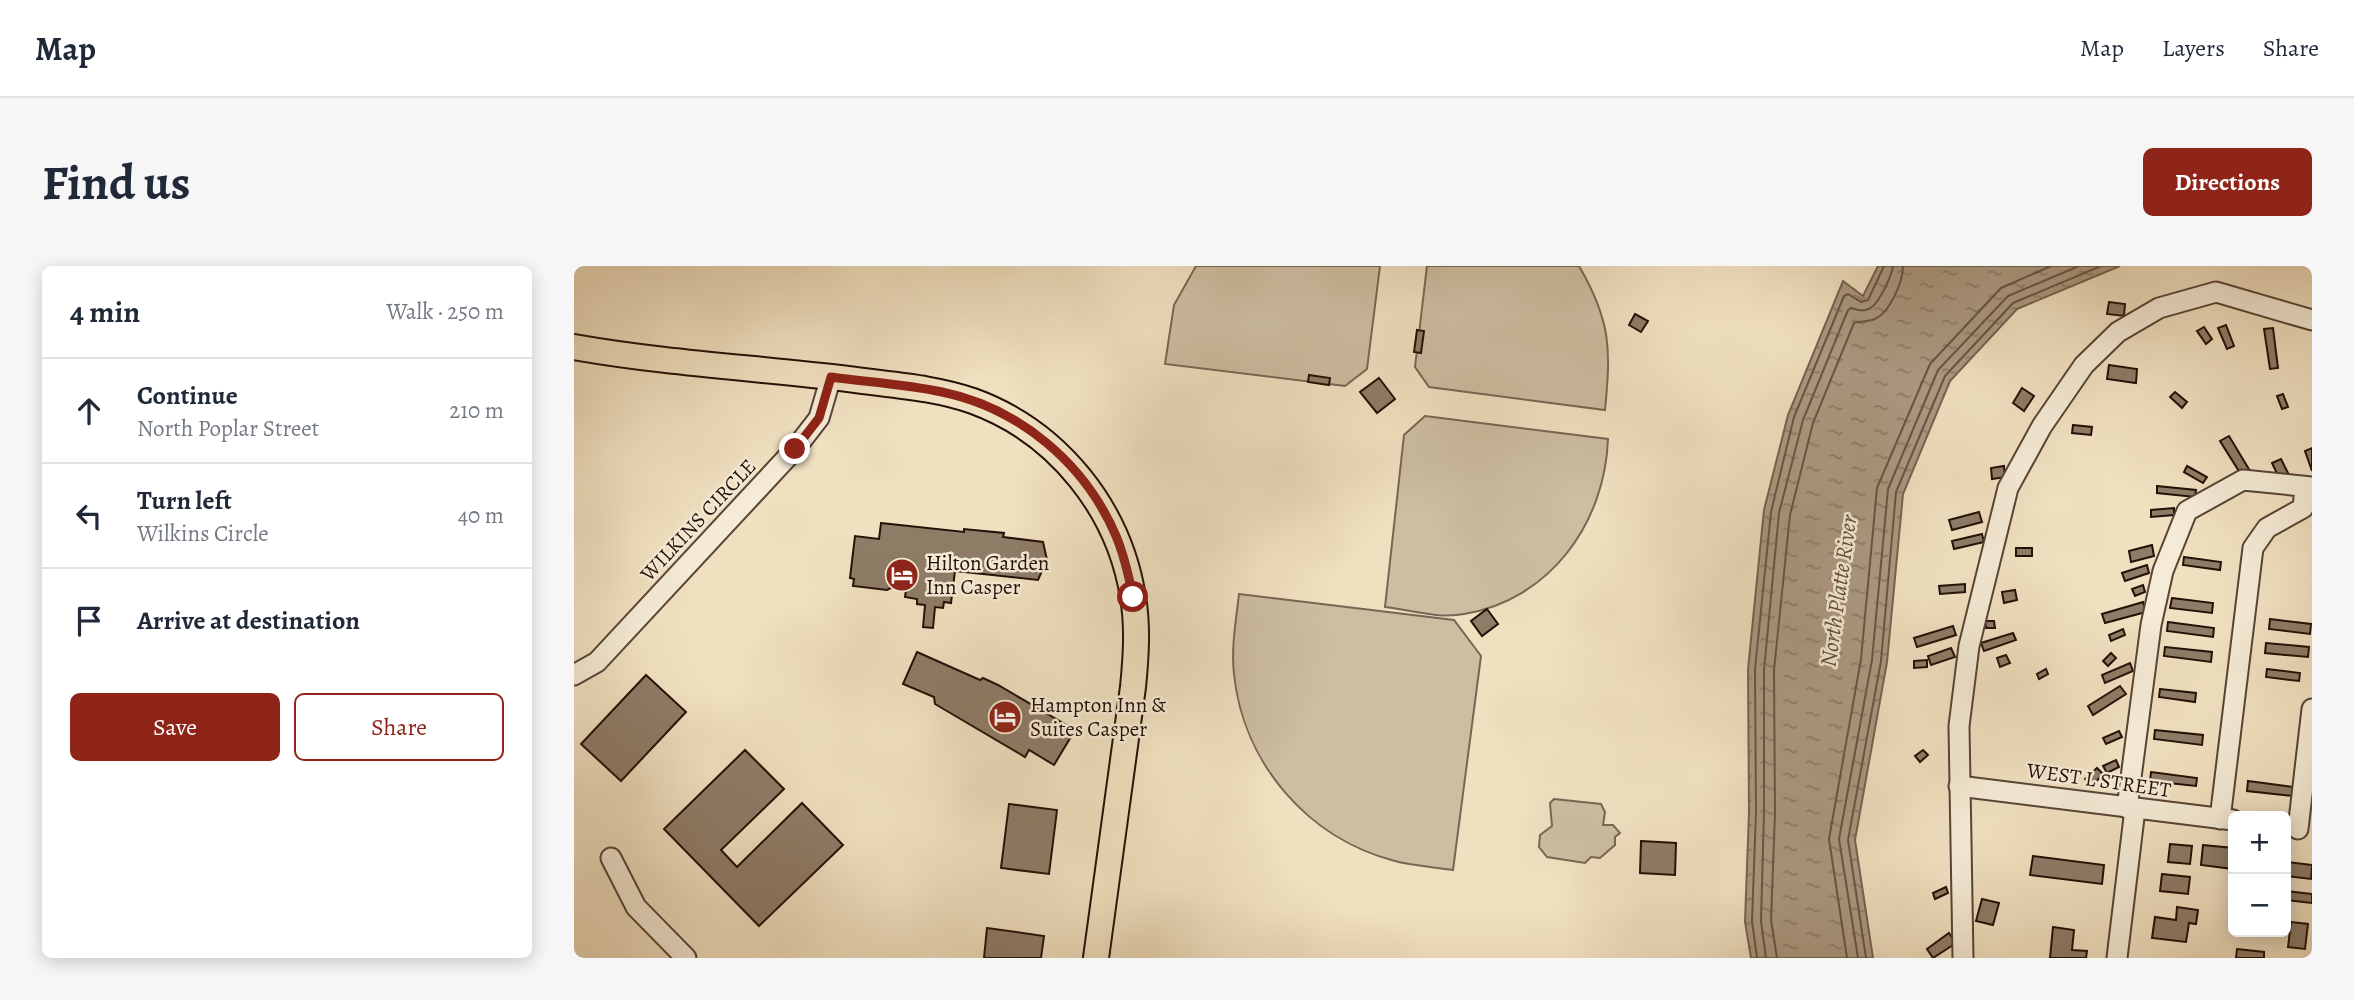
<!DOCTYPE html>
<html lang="en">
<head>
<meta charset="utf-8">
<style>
	:root { --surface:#fff; --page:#f6f6f7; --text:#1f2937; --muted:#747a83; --line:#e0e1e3; --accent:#8f2418 }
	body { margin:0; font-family:Alegreya,serif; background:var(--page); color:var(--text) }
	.controls { position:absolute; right:21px; bottom:21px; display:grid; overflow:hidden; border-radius:10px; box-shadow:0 4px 18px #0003 }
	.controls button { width:63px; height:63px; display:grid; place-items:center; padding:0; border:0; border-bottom:2px solid var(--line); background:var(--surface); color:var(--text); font:35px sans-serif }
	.stop { position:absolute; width:21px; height:21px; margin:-16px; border:5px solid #8f2418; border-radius:50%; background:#fff }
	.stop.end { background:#8f2418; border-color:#fff; box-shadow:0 2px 7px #0008 }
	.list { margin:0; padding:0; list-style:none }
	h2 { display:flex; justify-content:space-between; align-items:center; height:91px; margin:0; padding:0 28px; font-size:30px }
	h2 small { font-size:23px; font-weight:400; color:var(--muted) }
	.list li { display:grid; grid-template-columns:46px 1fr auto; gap:21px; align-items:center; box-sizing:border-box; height:105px; padding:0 28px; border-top:2px solid var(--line) }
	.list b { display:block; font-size:26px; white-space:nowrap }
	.list p { margin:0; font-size:23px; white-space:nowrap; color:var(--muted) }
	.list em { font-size:23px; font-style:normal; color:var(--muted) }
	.actions { display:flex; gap:14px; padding:21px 28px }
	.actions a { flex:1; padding:16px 0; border:2px solid var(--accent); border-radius:10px; text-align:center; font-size:24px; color:var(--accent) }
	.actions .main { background:var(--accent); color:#fff }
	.icon { flex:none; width:38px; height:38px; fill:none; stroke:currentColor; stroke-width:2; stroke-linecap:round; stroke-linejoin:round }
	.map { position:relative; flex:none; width:1738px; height:692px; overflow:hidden; border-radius:10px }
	header { display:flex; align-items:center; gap:42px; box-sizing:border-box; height:98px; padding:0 35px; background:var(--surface); border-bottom:2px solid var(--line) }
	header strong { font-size:33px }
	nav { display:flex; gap:38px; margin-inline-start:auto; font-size:24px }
	.intro { display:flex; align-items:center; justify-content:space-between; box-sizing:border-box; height:168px; padding:0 42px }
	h1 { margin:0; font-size:49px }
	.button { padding:18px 32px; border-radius:10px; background:var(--accent); color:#fff; font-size:24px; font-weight:700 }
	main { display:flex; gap:42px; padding:0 42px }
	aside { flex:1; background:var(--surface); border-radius:10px; box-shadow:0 4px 18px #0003 }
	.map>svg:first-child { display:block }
	.park { fill:#cdbda1; stroke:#786654; stroke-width:2 }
	.water { fill:url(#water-ripples); stroke:#756250; stroke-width:2 }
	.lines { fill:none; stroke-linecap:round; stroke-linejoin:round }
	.shore { stroke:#685444; stroke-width:2 }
	.building { fill:#8e7c67; stroke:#241007; stroke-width:2 }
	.minor-casing { stroke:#574435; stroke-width:23 }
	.major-casing { stroke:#241007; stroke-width:28 }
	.minor { stroke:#f5ebd6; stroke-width:19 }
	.major { stroke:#f0e0c0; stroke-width:24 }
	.route { stroke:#8f2418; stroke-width:9 }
	.labels { text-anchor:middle; stroke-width:5; stroke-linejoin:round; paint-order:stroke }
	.street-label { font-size:21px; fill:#241007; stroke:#f5ebd6 }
	.poi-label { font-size:21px; fill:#241007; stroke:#f5ebd6; text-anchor:start }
	.water-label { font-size:23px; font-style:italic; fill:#614e3e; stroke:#f5ebd6 }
</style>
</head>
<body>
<header>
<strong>Map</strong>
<nav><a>Map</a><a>Layers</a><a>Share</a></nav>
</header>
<div class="intro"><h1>Find us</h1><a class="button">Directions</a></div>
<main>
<aside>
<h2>4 min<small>Walk · 250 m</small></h2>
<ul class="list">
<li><svg class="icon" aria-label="ahead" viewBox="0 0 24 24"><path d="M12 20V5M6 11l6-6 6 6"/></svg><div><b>Continue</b><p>North Poplar Street</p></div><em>210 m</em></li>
<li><svg class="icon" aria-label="left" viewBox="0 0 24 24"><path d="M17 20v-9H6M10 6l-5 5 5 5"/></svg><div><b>Turn left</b><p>Wilkins Circle</p></div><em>40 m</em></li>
<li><svg class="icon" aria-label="arrive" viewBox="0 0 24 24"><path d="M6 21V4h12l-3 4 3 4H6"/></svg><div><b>Arrive at destination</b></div></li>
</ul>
<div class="actions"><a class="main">Save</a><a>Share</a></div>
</aside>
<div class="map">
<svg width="1738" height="692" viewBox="0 0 1738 692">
	<defs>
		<pattern id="water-ripples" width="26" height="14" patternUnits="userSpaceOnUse" patternTransform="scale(1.75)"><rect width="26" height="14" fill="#ab9981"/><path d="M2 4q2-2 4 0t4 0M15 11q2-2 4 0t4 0" fill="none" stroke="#8b7b68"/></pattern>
	</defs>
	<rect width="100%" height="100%" fill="#f0e0c0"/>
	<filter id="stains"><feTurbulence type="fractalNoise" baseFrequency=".00286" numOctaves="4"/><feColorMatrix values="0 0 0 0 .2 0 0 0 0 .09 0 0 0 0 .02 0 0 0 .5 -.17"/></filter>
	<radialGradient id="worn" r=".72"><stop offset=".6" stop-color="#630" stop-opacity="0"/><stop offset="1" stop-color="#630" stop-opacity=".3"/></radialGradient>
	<g class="park">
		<path d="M 622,0 L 806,0 L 793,103 L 771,120 L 591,98 L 600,39 Z"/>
		<path d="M 853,0 L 1005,0 C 1037,55 1037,83 1031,144 L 855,121 L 841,101 Z"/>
		<path d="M 851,150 L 1034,173 C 1031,257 976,334 890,348 C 865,353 836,344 811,341 L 830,169 Z"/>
		<path d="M 665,328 L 880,354 L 907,390 L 879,604 C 860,601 840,600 821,595 C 734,573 669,497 660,408 C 657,382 662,354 665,328 Z"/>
		<path d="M 980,533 L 1027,538 L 1031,546 L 1029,559 L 1039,559 L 1046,567 L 1041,571 L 1041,579 L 1026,592 L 1017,591 L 1011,597 L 973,591 L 965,581 L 966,569 L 978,560 L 976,537 Z"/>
	</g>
	<path class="water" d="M 1304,0 L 1546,0 L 1443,43 L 1376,115 L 1329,228 L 1313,396 L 1281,574 L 1299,692 L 1177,692 L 1171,656 L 1175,546 L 1174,403 L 1190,244 L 1214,149 L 1269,15 L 1289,30 Z"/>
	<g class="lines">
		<g class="shore">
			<path d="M 1183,692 L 1178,655 L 1182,546 L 1181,403 L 1197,246 L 1220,151 L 1270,30 L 1274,28 L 1287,36 L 1294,34 L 1310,0"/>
			<path d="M 1192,692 L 1187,655 L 1190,546 L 1190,404 L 1205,247 L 1229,154 L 1274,44 L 1277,42 C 1297,50 1303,37 1311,22 C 1315,14 1318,8 1319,0"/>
			<path d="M 1203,692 L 1197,654 L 1201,547 L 1200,404 L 1216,249 L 1239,157 L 1280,57 C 1286,55 1294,56 1301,53 C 1316,46 1329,16 1329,0"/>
			<path d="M 1273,692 L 1255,573 L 1287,393 L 1303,222 L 1356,98 L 1427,22 L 1477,0"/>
			<path d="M 1284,692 L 1265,573 L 1298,394 L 1314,223 L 1364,104 L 1434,30 L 1505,0"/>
			<path d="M 1292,692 L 1274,574 L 1307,395 L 1322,226 L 1371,110 L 1439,37 L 1527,0"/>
		</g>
	</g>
	<g class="building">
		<path d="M 1535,36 L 1551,38 L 1550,50 L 1533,48 Z"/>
		<path d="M 1061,48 L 1074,55 L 1067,66 L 1055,59 Z"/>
		<path d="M 1652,59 L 1660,80 L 1653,83 L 1644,62 Z"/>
		<path d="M 1630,61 L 1638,73 L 1632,78 L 1623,65 Z"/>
		<path d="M 1699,62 L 1704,102 L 1696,103 L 1690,63 Z"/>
		<path d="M 843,64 L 850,65 L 847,87 L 840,86 Z"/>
		<path d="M 1535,99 L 1563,103 L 1562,117 L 1533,113 Z"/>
		<path d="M 735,109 L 756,112 L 755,119 L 734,116 Z"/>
		<path d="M 805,112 L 821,133 L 803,147 L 786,126 Z"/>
		<path d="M 1448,122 L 1460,130 L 1450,145 L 1439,137 Z"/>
		<path d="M 1601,126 L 1613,136 L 1608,142 L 1596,131 Z"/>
		<path d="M 1709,128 L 1714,141 L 1708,143 L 1703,130 Z"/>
		<path d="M 1499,159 L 1518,161 L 1517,169 L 1498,167 Z"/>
		<path d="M 1655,170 L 1676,205 L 1668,210 L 1646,175 Z"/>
		<path d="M 1738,182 L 1738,205 L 1731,185 Z"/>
		<path d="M 1707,193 L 1717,213 L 1708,218 L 1698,197 Z"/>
		<path d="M 1430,200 L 1431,211 L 1418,213 L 1417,202 Z"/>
		<path d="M 1613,200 L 1633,211 L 1629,217 L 1610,206 Z"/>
		<path d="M 1583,220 L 1622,224 L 1621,231 L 1583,227 Z"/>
		<path d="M 1600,242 L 1600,249 L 1577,251 L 1577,244 Z"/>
		<path d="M 1405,246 L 1408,256 L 1378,264 L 1375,254 Z"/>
		<path d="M 307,257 L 390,266 L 390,263 L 430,267 L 429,271 L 469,276 L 473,294 L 464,314 L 381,305 L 377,337 L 370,336 L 369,342 L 361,341 L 359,362 L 349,361 L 351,339 L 343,338 L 343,333 L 331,331 L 333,317 L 327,317 L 313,324 L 279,320 L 280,313 L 276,312 L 281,270 L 305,273 Z"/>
		<path d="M 1408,268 L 1410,276 L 1380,283 L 1378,275 Z"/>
		<path d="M 1578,279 L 1580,290 L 1557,296 L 1555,285 Z"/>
		<rect x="1442" y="282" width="16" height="8"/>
		<path d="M 1610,291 L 1647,296 L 1646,304 L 1609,299 Z"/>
		<path d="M 1573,299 L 1575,307 L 1551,315 L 1548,307 Z"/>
		<path d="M 1391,318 L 1391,326 L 1366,328 L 1365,320 Z"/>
		<path d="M 1569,319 L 1571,326 L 1561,330 L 1558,323 Z"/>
		<path d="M 1441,324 L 1443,334 L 1430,337 L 1428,326 Z"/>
		<path d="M 1598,332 L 1639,337 L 1638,347 L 1596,342 Z"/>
		<path d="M 1569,336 L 1572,346 L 1531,357 L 1528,348 Z"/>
		<path d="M 913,343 L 924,358 L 908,370 L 897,355 Z"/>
		<path d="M 1696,353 L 1737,358 L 1736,368 L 1695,363 Z"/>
		<path d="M 1411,355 L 1420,355 L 1421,362 L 1412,362 Z"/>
		<path d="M 1594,356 L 1640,362 L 1639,371 L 1593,365 Z"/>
		<path d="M 1379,360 L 1382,369 L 1343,381 L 1340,372 Z"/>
		<path d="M 1549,363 L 1551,369 L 1537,375 L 1535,369 Z"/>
		<path d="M 1439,367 L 1442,374 L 1410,385 L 1407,377 Z"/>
		<path d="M 1692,377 L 1735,381 L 1734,391 L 1691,387 Z"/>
		<path d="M 1591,381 L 1638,386 L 1637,396 L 1590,390 Z"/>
		<path d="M 1377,382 L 1381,391 L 1357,399 L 1354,390 Z"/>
		<path d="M 343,386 L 406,414 L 409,412 L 424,419 L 501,464 L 480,499 L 455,484 L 451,491 L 361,438 L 360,431 L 329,418 Z"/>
		<path d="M 1537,387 L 1542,392 L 1534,400 L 1529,395 Z"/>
		<path d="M 1432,389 L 1436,397 L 1426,401 L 1423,392 Z"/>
		<path d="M 1353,394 L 1353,401 L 1340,402 L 1340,395 Z"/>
		<path d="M 1556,397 L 1559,405 L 1531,417 L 1528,409 Z"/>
		<path d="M 1472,403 L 1474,408 L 1465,413 L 1463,408 Z"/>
		<path d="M 1693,403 L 1726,407 L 1725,415 L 1692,411 Z"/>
		<path d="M 72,409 L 112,446 L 47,515 L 7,478 Z"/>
		<path d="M 1546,420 L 1552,428 L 1519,449 L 1514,440 Z"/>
		<path d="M 1586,423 L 1622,427 L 1621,436 L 1585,431 Z"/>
		<path d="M 1581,464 L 1629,469 L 1628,479 L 1580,473 Z"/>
		<path d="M 1545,465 L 1548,471 L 1532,478 L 1529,472 Z"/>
		<path d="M 171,484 L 210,523 L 147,584 L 163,601 L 228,537 L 269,579 L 185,660 L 90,563 Z"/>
		<path d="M 1349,484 L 1354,489 L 1346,496 L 1341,490 Z"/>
		<path d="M 1542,494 L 1545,501 L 1533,507 L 1529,500 Z"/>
		<path d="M 1523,502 L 1529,508 L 1518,520 L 1511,513 Z"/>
		<path d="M 1577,506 L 1623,512 L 1622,520 L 1576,515 Z"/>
		<path d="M 1674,515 L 1719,521 L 1718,530 L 1673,525 Z"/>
		<path d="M 435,538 L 483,544 L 475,608 L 427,602 Z"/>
		<path d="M 1067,575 L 1102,577 L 1101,609 L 1066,607 Z"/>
		<path d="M 1596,578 L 1618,580 L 1616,598 L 1594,596 Z"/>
		<path d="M 1629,579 L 1659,582 L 1659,603 L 1627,599 Z"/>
		<path d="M 1459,590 L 1530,599 L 1528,618 L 1456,609 Z"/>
		<path d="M 1713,596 L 1738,599 L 1737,613 L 1712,610 Z"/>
		<path d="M 1588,608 L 1616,611 L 1614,628 L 1586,625 Z"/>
		<path d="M 1372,621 L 1374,627 L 1361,633 L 1359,627 Z"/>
		<path d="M 1712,625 L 1738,628 L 1738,637 L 1712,634 Z"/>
		<path d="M 1408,633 L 1425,637 L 1419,659 L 1402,655 Z"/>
		<path d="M 1603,641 L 1624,644 L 1622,658 L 1615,657 L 1612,676 L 1578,672 L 1581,651 L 1602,654 Z"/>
		<path d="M 1717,656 L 1734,658 L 1731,683 L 1714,681 Z"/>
		<path d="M 1479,661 L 1500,664 L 1498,684 L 1513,685 L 1512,692 L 1476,692 Z"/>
		<path d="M 413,662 L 470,670 L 467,692 L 410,692 Z"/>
		<path d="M 1375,667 L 1382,677 L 1359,692 L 1353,683 Z"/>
		<path d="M 1663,683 L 1690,686 L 1690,692 L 1662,692 Z"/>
	</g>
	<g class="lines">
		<defs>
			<g id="minor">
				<path d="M 0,409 L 23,396 L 221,183 L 245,152 L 257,111"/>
				<path d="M 1385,520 L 1659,554"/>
				<path d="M 1553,542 L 1577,359 L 1589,305 L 1613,245 L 1669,214 L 1738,221"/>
				<path d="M 1646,553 L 1679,282 L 1693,262 L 1729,242 L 1731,221"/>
				<path d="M 1724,563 L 1738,443"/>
				<path d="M 37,592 L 62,641 L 112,692"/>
				<path d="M 1389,692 L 1385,460 L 1395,380 L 1434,222 L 1468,160 L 1510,99 L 1544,66 L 1585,42 L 1642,26 L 1738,54"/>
				<path d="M 1543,692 L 1561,543"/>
			</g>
			<path id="major" d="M 0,81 C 91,97 183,102 274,113 C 316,119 359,121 399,135 C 484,166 545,243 559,331 C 564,361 562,391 559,421 L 522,692"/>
		</defs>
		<use href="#minor" class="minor-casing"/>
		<use href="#major" class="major-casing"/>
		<use href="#minor" class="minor"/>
		<use href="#major" class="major"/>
	</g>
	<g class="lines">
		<path class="route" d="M 221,183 L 245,152 L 257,111 C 293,116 331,118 368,126 C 445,142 511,197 542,270 C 550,289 555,311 559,331"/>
	</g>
	<defs>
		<symbol id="hotel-disc" viewBox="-11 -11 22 22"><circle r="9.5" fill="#8f2418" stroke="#f5ebd6"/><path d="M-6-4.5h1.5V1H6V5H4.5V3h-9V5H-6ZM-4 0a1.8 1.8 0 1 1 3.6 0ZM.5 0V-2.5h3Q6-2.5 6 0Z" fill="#fff"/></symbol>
	</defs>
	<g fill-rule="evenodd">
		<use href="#hotel-disc" x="309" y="290" width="38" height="38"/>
		<use href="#hotel-disc" x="412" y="432" width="38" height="38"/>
	</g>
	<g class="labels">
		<g class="street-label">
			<text transform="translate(124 254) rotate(-47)" y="7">WILKINS CIRCLE</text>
			<text transform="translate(1525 514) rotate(8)" y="7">WEST L STREET</text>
		</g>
		<g class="poi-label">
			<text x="352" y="304">Hilton Garden<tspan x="352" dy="24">Inn Casper</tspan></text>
			<text x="456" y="446">Hampton Inn &amp;<tspan x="456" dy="24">Suites Casper</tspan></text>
		</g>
		<g class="water-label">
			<text transform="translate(1264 325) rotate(-82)" y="8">North Platte River</text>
		</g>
	</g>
	<rect width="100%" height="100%" filter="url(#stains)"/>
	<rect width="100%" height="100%" fill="url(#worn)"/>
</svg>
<div class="controls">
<button>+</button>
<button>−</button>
</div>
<div class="stop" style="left:559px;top:331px"></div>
<div class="stop end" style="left:221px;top:183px"></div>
</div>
</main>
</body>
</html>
